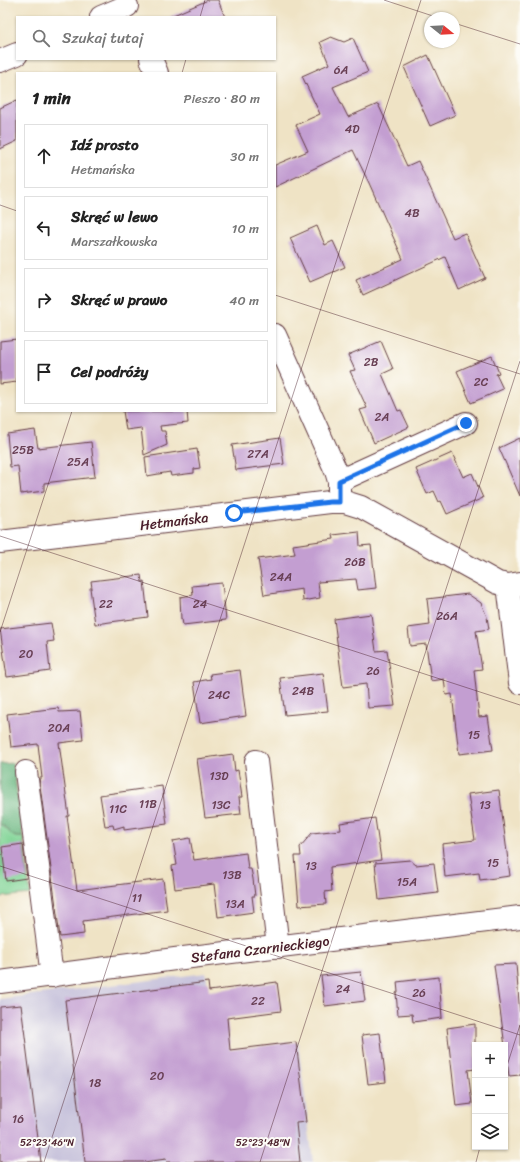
<!DOCTYPE html>
<html lang="pl">
<head>
<meta charset="utf-8">
<style>
	:root { --surface:#fff; --page:#f2f2f2; --text:#222; --muted:#767676; --line:#e0e0e0 }
	body { margin:0; font-family:Sriracha,sans-serif; background:var(--page); color:var(--text) }
	.controls { position:absolute; right:12px; bottom:12px; display:grid; overflow:hidden; border-radius:0px; box-shadow:0 1px 3px #0004 }
	.controls button { width:36px; height:36px; display:grid; place-items:center; padding:0; border:0; border-bottom:1px solid var(--line); background:var(--surface); color:var(--text); font:20px sans-serif }
	.compass { position:absolute; left:424px; top:12px; width:36px; height:36px; border-radius:50%; background:var(--surface); box-shadow:0 1px 3px #0004; rotate:108deg }
	.stop { position:absolute; width:12px; height:12px; margin:-9px; border:3px solid #1a73e8; border-radius:50%; background:#fff }
	.stop.end { background:#1a73e8; border-color:#fff; box-shadow:0 1px 4px #0008 }
	.list { margin:0; padding:0; list-style:none }
	h2 { display:flex; justify-content:space-between; align-items:center; height:52px; margin:0; padding:0 16px; font-size:17px }
	h2 small { font-size:13px; font-weight:400; color:var(--muted) }
	.list li { display:grid; grid-template-columns:26px 1fr auto; gap:12px; align-items:center; box-sizing:border-box; height:64px; margin:0 8px 8px; padding:0 8px; border:1px solid var(--line); border-radius:0px }
	.list b { display:block; font-size:15px; white-space:nowrap }
	.list p { margin:0; font-size:13px; white-space:nowrap; color:var(--muted) }
	.list em { font-size:13px; font-style:normal; color:var(--muted) }
	.icon { flex:none; width:22px; height:22px; fill:none; stroke:currentColor; stroke-width:2; stroke-linecap:round; stroke-linejoin:round }
	.map { position:relative; flex:none; width:520px; height:1162px; overflow:hidden }
	.search { position:absolute; background:var(--surface); box-shadow:0 1px 3px #0004; left:16px; top:16px; width:260px; height:44px; display:flex; align-items:center; gap:10px; box-sizing:border-box; padding:0 14px; border-radius:0px; color:var(--muted); font-size:15px }
	.panel { position:absolute; background:var(--surface); box-shadow:0 1px 3px #0004; left:16px; top:72px; width:260px; height:340px; border-radius:0px }
	.map>svg:first-child { display:block }
	.industrial { fill:#c5c0da }
	.green { fill:#81d496; stroke:#667a60 }
	.forest { fill:#68b67f; stroke:#596a55 }
	.building { fill:#c39ed1 }
	.lines { fill:none; stroke-linecap:round; stroke-linejoin:round }
	.minor-casing { stroke:#633c42; stroke-width:24 }
	.minor { stroke:#fff; stroke-width:22 }
	.route { stroke:#1a73e8; stroke-width:5 }
	.ticks { fill:none; stroke:#4a1f2b; stroke-width:1; stroke-opacity:0.45 }
	.labels { text-anchor:middle; stroke-width:4; stroke-linejoin:round; paint-order:stroke }
	.number-label { font-size:12px; fill:#683f54 }
	.street-label { font-size:14px; fill:#4a1f2b; stroke:#fdfcf7 }
	.ticks-label { font-size:10px; text-anchor:middle; fill:#4a1f2b; stroke:#fdfcf7; stroke-width:4; stroke-linejoin:round; paint-order:stroke }
</style>
</head>
<body>
<div class="map">
<svg width="520" height="1162" viewBox="0 0 520 1162">
	<rect width="100%" height="100%" fill="#fdfcf7"/>
	<filter id="ink" filterUnits="userSpaceOnUse"><feTurbulence type="fractalNoise" baseFrequency=".025" numOctaves="2"/><feDisplacementMap in="SourceGraphic" scale="8" xChannelSelector="R" yChannelSelector="G"/><feConvolveMatrix kernelMatrix="1 2 1 2 8 2 1 2 1" color-interpolation-filters="sRGB"/></filter>
	<filter id="wash" filterUnits="userSpaceOnUse"><feTurbulence type="fractalNoise" baseFrequency=".012" numOctaves="4" result="noise"/><feDisplacementMap in="SourceGraphic" scale="16" xChannelSelector="R" yChannelSelector="G"/><feGaussianBlur stdDeviation="0.9" result="paint"/><feColorMatrix in="noise" values="0 0 0 0 0 0 0 0 0 0 0 0 0 0 0 0 0 1.4 0 .05"/><feComposite in="paint" operator="in"/></filter>
	<g filter="url(#wash)">
		<rect width="100%" height="100%" fill="#efe3c5"/>
		<path class="industrial" d="M 206,973 L 217,1052 L 298,1042 L 313,1162 L 0,1162 L 0,999 Z"/>
		<path class="green" d="M 0,825 L 2,825 L 15,837 L 23,837 L 30,894 L 0,897 Z"/>
		<path class="forest" d="M 13,763 L 23,837 C 5,838 12,827 0,825 L 0,764 Z"/>
		<g id="blocks">
			<g class="building">
				<path d="M 208,0 L 218,0 L 225,17 L 169,17 Z"/>
				<path d="M 331,37 L 344,42 L 353,38 L 368,72 L 333,87 L 348,117 L 378,104 L 407,166 L 418,161 L 453,238 L 465,233 L 485,278 L 459,290 L 445,257 L 363,295 L 356,280 L 403,259 L 369,183 L 353,150 L 275,187 L 275,165 L 308,151 L 296,125 L 320,114 L 302,76 L 329,64 L 320,42 Z"/>
				<path d="M 428,55 L 455,115 L 430,126 L 404,67 Z"/>
				<path d="M 17,100 L 17,141 L 0,149 L 0,108 Z"/>
				<path d="M 317,226 L 325,245 L 333,241 L 345,267 L 310,282 L 290,238 Z"/>
				<path d="M 17,339 L 17,382 L 0,384 L 0,341 Z"/>
				<path d="M 381,341 L 393,369 L 382,374 L 398,411 L 401,410 L 409,427 L 374,443 L 360,410 L 367,408 L 350,371 L 355,370 L 348,355 Z"/>
				<path d="M 492,356 L 499,373 L 496,374 L 503,389 L 471,403 L 457,371 Z"/>
				<path d="M 123,411 L 187,411 L 188,423 L 160,426 L 161,431 L 165,431 L 167,445 L 144,455 L 141,428 L 126,430 Z"/>
				<path d="M 35,430 L 38,448 L 91,442 L 95,477 L 44,483 L 44,491 L 21,494 L 18,466 L 10,467 L 7,434 Z"/>
				<path d="M 280,438 L 284,464 L 236,470 L 232,445 Z"/>
				<path d="M 520,438 L 520,496 L 499,448 Z"/>
				<path d="M 197,449 L 200,468 L 194,469 L 194,473 L 171,476 L 170,472 L 147,476 L 145,457 Z"/>
				<path d="M 452,453 L 463,477 L 472,473 L 483,498 L 447,514 L 441,501 L 439,502 L 434,491 L 427,494 L 416,469 Z"/>
				<path d="M 359,532 L 360,546 L 371,545 L 376,588 L 358,590 L 356,579 L 318,582 L 320,598 L 303,601 L 302,589 L 264,595 L 258,559 L 295,554 L 293,545 L 334,539 L 333,535 Z"/>
				<path d="M 141,575 L 142,582 L 144,581 L 148,617 L 95,624 L 90,588 L 92,588 L 91,581 Z"/>
				<path d="M 222,583 L 226,620 L 183,625 L 182,619 L 181,619 L 180,597 L 193,595 L 192,586 Z"/>
				<path d="M 468,594 L 481,603 L 487,617 L 489,629 L 476,631 L 482,669 L 474,670 L 479,717 L 488,716 L 493,750 L 459,754 L 452,694 L 446,695 L 444,679 L 431,681 L 426,644 L 410,646 L 408,628 L 430,625 L 427,599 Z"/>
				<path d="M 371,614 L 376,651 L 387,650 L 395,706 L 368,708 L 366,684 L 343,687 L 334,619 Z"/>
				<path d="M 51,623 L 54,641 L 47,642 L 50,671 L 7,677 L 0,629 Z"/>
				<path d="M 240,670 L 246,716 L 200,723 L 194,682 L 211,679 L 210,674 Z"/>
				<path d="M 323,673 L 328,711 L 285,715 L 280,678 Z"/>
				<path d="M 58,708 L 59,712 L 80,711 L 83,740 L 59,743 L 69,816 L 67,816 L 77,890 L 163,879 L 167,910 L 83,921 L 84,934 L 60,937 L 39,778 L 42,778 L 38,744 L 11,747 L 7,714 Z"/>
				<path d="M 233,754 L 235,771 L 238,770 L 242,797 L 239,797 L 241,814 L 205,818 L 197,759 Z"/>
				<path d="M 162,786 L 167,824 L 124,830 L 124,826 L 114,829 L 113,825 L 105,826 L 100,795 Z"/>
				<path d="M 499,790 L 510,876 L 480,880 L 479,873 L 445,877 L 442,844 L 475,840 L 468,794 Z"/>
				<path d="M 375,818 L 381,860 L 330,867 L 332,891 L 325,892 L 326,904 L 299,906 L 295,856 L 301,856 L 300,847 L 312,833 L 341,830 L 340,823 Z"/>
				<path d="M 190,838 L 194,860 L 246,853 L 248,869 L 251,869 L 253,879 L 255,896 L 252,896 L 254,912 L 218,917 L 214,884 L 175,889 L 172,866 L 177,865 L 173,841 Z"/>
				<path d="M 23,844 L 27,878 L 6,881 L 2,847 Z"/>
				<path d="M 410,860 L 416,865 L 434,863 L 438,893 L 379,900 L 375,863 Z"/>
				<path d="M 516,964 L 520,1015 L 520,1075 L 509,1076 L 494,965 Z"/>
				<path d="M 361,972 L 365,1001 L 325,1006 L 321,976 Z"/>
				<path d="M 439,977 L 442,1018 L 413,1022 L 412,1014 L 398,1015 L 396,993 L 398,992 L 397,982 Z"/>
				<path d="M 208,982 L 209,991 L 277,982 L 281,1011 L 227,1018 L 230,1050 L 296,1042 L 306,1122 L 296,1123 L 300,1162 L 167,1162 L 166,1159 L 144,1162 L 85,1162 L 65,1000 Z"/>
				<path d="M 21,1005 L 41,1162 L 0,1162 L 0,1007 Z"/>
				<path d="M 475,1024 L 475,1069 L 468,1070 L 472,1104 L 456,1106 L 447,1028 Z"/>
				<path d="M 380,1033 L 386,1082 L 368,1084 L 362,1035 Z"/>
			</g>
		</g>
	</g>
	<g filter="url(#ink)">
		<use href="#blocks" fill-opacity="0" stroke="#633c42" stroke-width="1"/>
		<g class="lines">
			<defs>
				<g id="minor">
					<path d="M 101,17 L 127,6"/>
					<path d="M 151,59 L 157,73"/>
					<path d="M 0,61 L 17,54"/>
					<path d="M 275,335 L 336,471 L 339,481 L 339,502"/>
					<path d="M 339,481 L 466,423"/>
					<path d="M 0,542 L 330,502 L 345,502 L 361,507 L 498,583 L 508,585 L 520,583"/>
					<path d="M 508,585 L 520,683"/>
					<path d="M 256,761 L 278,947"/>
					<path d="M 26,772 L 52,976"/>
					<path d="M 0,982 L 175,959 L 520,917"/>
				</g>
			</defs>
			<use href="#minor" class="minor-casing"/>
			<use href="#minor" class="minor"/>
		</g>
	</g>
	<g class="lines" filter="url(#ink)">
		<path class="route" d="M 234,513 L 330,502 L 339,502 L 339,481 L 466,423"/>
	</g>
	<path class="ticks" d="M 384,0 L 439,18M 200,17 L 205,0M 454,23 L 520,44M 182,73 L 186,59M 0,205 L 17,211M 275,295 L 520,374M 0,536 L 520,705M 0,632 L 72,411M 0,866 L 520,1035M 505,1072 L 520,1025M 44,1162 L 421,0M 260,1162 L 520,361M 476,1162 L 480,1147"/>
	<g class="labels">
		<g class="number-label">
			<text x="341" y="74">6A</text>
			<text x="352" y="133">4D</text>
			<text x="412" y="217">4B</text>
			<text x="371" y="366">2B</text>
			<text x="481" y="386">2C</text>
			<text x="382" y="421">2A</text>
			<text x="23" y="454">25B</text>
			<text x="258" y="458">27A</text>
			<text x="78" y="466">25A</text>
			<text x="355" y="566">26B</text>
			<text x="281" y="581">24A</text>
			<text x="106" y="608">22</text>
			<text x="200" y="608">24</text>
			<text x="447" y="620">26A</text>
			<text x="26" y="658">20</text>
			<text x="373" y="675">26</text>
			<text x="303" y="695">24B</text>
			<text x="219" y="699">24C</text>
			<text x="59" y="732">20A</text>
			<text x="474" y="739">15</text>
			<text x="219" y="780">13D</text>
			<text x="148" y="808">11B</text>
			<text x="221" y="809">13C</text>
			<text x="485" y="809">13</text>
			<text x="118" y="813">11C</text>
			<text x="493" y="867">15</text>
			<text x="311" y="870">13</text>
			<text x="232" y="879">13B</text>
			<text x="407" y="886">15A</text>
			<text x="137" y="902">11</text>
			<text x="235" y="908">13A</text>
			<text x="343" y="993">24</text>
			<text x="419" y="997">26</text>
			<text x="258" y="1005">22</text>
			<text x="157" y="1080">20</text>
			<text x="95" y="1087">18</text>
			<text x="18" y="1123">16</text>
		</g>
		<g class="street-label">
			<text transform="translate(174 521) rotate(-7)" y="5">Hetmańska</text>
			<text transform="translate(260 949) rotate(-7)" y="5">Stefana Czarnieckiego</text>
		</g>
	</g>
	<g class="ticks-label">
		<text x="47" y="1146">52°23'46"N</text>
		<text x="263" y="1146">52°23'48"N</text>
	</g>
</svg>
<div class="controls">
<button>+</button>
<button>−</button>
<button><svg class="icon" aria-label="layers" viewBox="0 0 24 24"><path d="M12 4l9 5-9 5-9-5zM3 14l9 5 9-5"/></svg></button>
</div>
<svg class="compass" viewBox="-18 -18 36 36"><path d="M0-13l5 13h-10z" fill="#e53935"/><path d="M0 13l5-13h-10z" fill="#767676"/></svg>
<div class="stop" style="left:234px;top:513px"></div>
<div class="stop end" style="left:466px;top:423px"></div>
<div class="search"><svg class="icon" aria-label="search" viewBox="0 0 24 24"><circle cx="10" cy="10" r="6"/><path d="M15 15l6 6"/></svg>Szukaj tutaj</div>
<section class="panel">
<h2>1 min<small>Pieszo · 80 m</small></h2>
<ul class="list">
<li><svg class="icon" aria-label="ahead" viewBox="0 0 24 24"><path d="M12 20V5M6 11l6-6 6 6"/></svg><div><b>Idź prosto</b><p>Hetmańska</p></div><em>30 m</em></li>
<li><svg class="icon" aria-label="left" viewBox="0 0 24 24"><path d="M17 20v-9H6M10 6l-5 5 5 5"/></svg><div><b>Skręć w lewo</b><p>Marszałkowska</p></div><em>10 m</em></li>
<li><svg class="icon" aria-label="right" viewBox="0 0 24 24"><path d="M7 20v-9h11M14 6l5 5-5 5"/></svg><div><b>Skręć w prawo</b></div><em>40 m</em></li>
<li><svg class="icon" aria-label="arrive" viewBox="0 0 24 24"><path d="M6 21V4h12l-3 4 3 4H6"/></svg><div><b>Cel podróży</b></div></li>
</ul>
</section>
</div>
</body>
</html>
